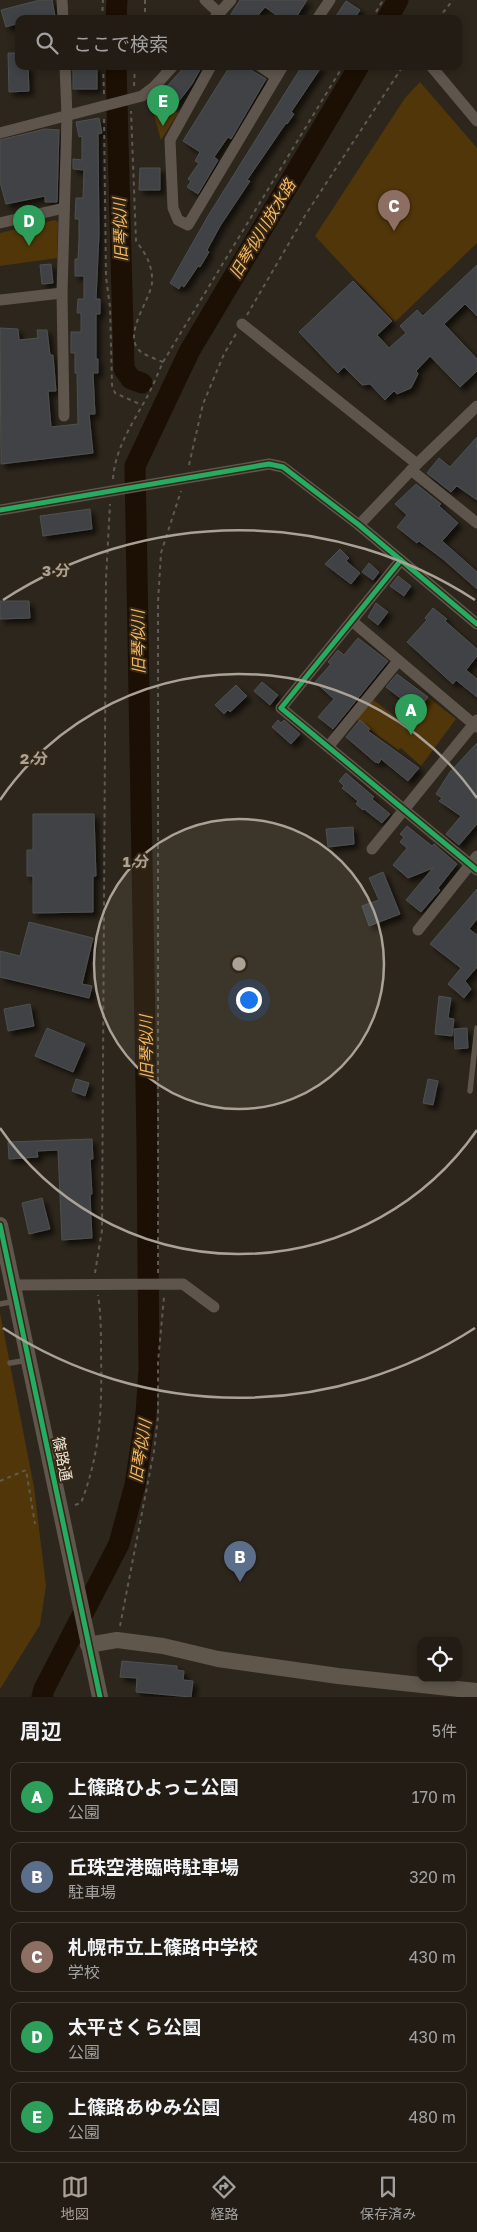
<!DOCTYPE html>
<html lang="ja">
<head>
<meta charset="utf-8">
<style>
	:root { --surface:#221c15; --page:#2e2922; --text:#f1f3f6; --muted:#a2a1a0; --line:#3f3a34; --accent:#aaa297 }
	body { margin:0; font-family:"Golos Text","Noto Sans JP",sans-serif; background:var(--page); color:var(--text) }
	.controls { position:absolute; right:15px; bottom:15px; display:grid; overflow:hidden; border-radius:10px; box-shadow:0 2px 8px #0003 }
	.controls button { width:45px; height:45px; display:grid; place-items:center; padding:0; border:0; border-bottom:1px solid var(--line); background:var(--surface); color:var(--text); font:25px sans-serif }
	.you { position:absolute; left:248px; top:999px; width:18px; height:18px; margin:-12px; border:4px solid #fff; border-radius:50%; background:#1a73e8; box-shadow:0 0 0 8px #1a73e833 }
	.badge { display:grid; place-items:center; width:32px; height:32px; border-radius:50%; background:var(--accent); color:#fff; font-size:16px; font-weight:700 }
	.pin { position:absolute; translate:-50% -41px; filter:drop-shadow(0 1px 2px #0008) }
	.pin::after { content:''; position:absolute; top:26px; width:18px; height:15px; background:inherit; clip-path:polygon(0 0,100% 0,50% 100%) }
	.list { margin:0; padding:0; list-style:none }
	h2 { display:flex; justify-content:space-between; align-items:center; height:65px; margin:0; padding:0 20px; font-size:21px }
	h2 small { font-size:16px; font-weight:400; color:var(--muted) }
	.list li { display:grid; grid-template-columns:32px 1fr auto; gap:15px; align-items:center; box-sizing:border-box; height:70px; margin:0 10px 10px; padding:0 10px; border:1px solid var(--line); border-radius:10px }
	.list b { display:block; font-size:19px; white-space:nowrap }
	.list p { margin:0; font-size:16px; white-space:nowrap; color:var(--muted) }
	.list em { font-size:16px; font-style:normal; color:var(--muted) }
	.icon { flex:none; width:28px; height:28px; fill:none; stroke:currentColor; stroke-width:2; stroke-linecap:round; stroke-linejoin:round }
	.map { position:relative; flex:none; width:477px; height:1697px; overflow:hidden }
	.search { position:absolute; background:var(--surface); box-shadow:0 2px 8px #0003; left:15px; right:15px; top:15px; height:55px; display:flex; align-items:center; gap:12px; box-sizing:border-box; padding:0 18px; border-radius:10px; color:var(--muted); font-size:19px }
	.sheet { height:465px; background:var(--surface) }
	nav { display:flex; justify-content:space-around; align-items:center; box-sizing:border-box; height:70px; border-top:1px solid var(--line); background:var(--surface); font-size:14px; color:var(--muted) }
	nav a { display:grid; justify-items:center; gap:2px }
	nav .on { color:var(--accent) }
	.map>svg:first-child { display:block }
	.green { fill:#513609 }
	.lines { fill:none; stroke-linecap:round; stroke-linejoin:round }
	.stream { stroke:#1c0f03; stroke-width:4 }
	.river { stroke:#1c0f03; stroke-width:21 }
	.building { fill:#3f4344; stroke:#50504f; filter:url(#shadow) }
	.path { stroke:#5f5a52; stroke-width:2; stroke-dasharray:4 4; stroke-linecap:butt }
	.lane { stroke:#5e564d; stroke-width:5.5 }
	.street { stroke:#5e564d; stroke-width:11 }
	.secondary { stroke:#5f574c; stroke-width:16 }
	.cycleway-casing { stroke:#342715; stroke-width:8 }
	.cycleway { stroke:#26ab63; stroke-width:5 }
	.ring { fill:none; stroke:#aaa297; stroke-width:2.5 }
	.labels { text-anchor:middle; stroke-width:4; stroke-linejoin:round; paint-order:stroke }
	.street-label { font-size:15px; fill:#ede4d9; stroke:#342715 }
	.water-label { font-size:16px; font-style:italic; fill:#f6b760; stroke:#342715 }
	.centre { fill:#aaa297; stroke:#342715; stroke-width:2.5 }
	.ring-label { font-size:15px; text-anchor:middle; font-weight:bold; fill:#aaa297; stroke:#342715; stroke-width:4; stroke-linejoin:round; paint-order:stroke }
</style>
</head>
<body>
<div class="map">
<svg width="477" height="1697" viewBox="0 0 477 1697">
	<defs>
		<filter id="shadow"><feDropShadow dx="4.5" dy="4.5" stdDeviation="2.5" flood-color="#0009"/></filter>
	</defs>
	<rect width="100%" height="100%" fill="#2d261c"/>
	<g class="green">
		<path d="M 420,82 L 477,148 L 477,243 L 395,322 L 315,236 L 405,98 Z"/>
		<path d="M 156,94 L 178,113 L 161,140 L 150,101 Z"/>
		<path d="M 55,220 L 58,222 L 57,258 L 0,266 L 0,233 Z"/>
		<path d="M 428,697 L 456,719 L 421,766 L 401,748 L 398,750 L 356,719 L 372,699 L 404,723 Z"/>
		<path d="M 0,1313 L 34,1487 L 46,1586 L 40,1625 L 0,1689 Z"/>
	</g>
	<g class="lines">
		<path class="stream" d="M 44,1689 L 46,1697"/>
		<g class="river">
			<path d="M 116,19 L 117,0"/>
			<path d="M 387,19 L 398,0"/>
			<path d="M 116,66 L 124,369 L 131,379 L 142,383"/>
			<path d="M 42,1697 L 44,1689 L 119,1544 L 135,1485 L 146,1413 L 149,1371 L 147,1142 L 135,466 L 189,352 L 359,66"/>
		</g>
	</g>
	<g class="building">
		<path d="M 40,0 L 52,0 L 55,16 L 45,19 L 19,19 L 19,23 L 6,27 L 1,10 Z"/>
		<path d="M 240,0 L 307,0 L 295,19 L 282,19 L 265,7 L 255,19 L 228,19 Z"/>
		<path d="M 346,1 L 360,10 L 354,19 L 334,19 Z"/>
		<path d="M 8,53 L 19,53 L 19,66 L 28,66 L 29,91 L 9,92 Z"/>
		<rect x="73" y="66" width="24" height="23"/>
		<path d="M 185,66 L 202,66 L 192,84 L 176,105 L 162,92 Z"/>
		<path d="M 230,66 L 244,66 L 266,79 L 231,139 L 228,137 L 214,157 L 218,160 L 198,194 L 187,187 L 191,181 L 188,179 L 199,163 L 195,161 L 200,152 L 183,141 Z"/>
		<path d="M 302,66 L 322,66 L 291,112 L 294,114 L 287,124 L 286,123 L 247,180 L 250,181 L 220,226 L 207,250 L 209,252 L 200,267 L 198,266 L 184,287 L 181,285 L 179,289 L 170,283 L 208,216 Z"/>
		<path d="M 99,118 L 102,133 L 98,134 L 99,234 L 96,299 L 100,299 L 100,314 L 96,314 L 96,359 L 98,359 L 98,373 L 93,373 L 95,414 L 89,414 L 93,453 L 1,464 L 0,328 L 18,329 L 19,340 L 38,338 L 37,330 L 47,330 L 50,355 L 53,355 L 56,391 L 48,391 L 51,427 L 78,424 L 77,373 L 75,373 L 75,353 L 71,353 L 71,332 L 81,332 L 81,313 L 77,313 L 78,299 L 84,299 L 84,276 L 75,276 L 75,259 L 78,259 L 79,239 L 79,219 L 75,219 L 76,198 L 83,198 L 84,170 L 73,169 L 73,159 L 82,160 L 82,136 L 79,137 L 76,122 Z"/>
		<path d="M 45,129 L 59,130 L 57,202 L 45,202 L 45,196 L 6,204 L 0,182 L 0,140 Z"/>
		<path d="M 140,168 L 160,168 L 160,190 L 139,190 Z"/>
		<path d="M 51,264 L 53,283 L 42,284 L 40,265 Z"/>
		<path d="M 477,265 L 477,316 L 465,304 L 444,324 L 477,359 L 477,371 L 460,387 L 430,356 L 416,371 L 418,374 L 411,388 L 397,394 L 394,391 L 385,400 L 370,384 L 362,385 L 344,367 L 338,373 L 299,332 L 353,281 L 392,321 L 377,335 L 389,348 L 406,333 L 400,326 L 417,310 L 423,316 Z"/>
		<path d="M 477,437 L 477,500 L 457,486 L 451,492 L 427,473 L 439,458 L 450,467 Z"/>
		<path d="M 416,484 L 441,504 L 439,506 L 458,523 L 442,541 L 477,572 L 477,589 L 443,559 L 419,541 L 417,543 L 397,527 L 407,515 L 395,504 Z"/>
		<path d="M 90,509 L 92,529 L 43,536 L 40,516 Z"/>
		<path d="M 340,549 L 349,558 L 346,561 L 360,573 L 351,584 L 325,564 Z"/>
		<path d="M 369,563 L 379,572 L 373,580 L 362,572 Z"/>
		<path d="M 398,576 L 411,586 L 404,596 L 390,586 Z"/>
		<path d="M 0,601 L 29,601 L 30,618 L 0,619 Z"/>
		<path d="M 376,603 L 388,612 L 378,625 L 368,617 Z"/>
		<path d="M 433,608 L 447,619 L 445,621 L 477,649 L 477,656 L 466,670 L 477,679 L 477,697 L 456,680 L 453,684 L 407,642 L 427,620 L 425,618 Z"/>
		<path d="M 358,638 L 388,661 L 333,729 L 318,717 L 334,699 L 315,682 L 331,664 L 328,662 L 338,650 L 344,655 Z"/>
		<path d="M 397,674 L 428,697 L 420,707 L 406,696 L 403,700 L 386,687 Z"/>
		<path d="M 262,682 L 278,695 L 270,705 L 254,691 Z"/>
		<path d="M 236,685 L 247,696 L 230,712 L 228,710 L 224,714 L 215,705 Z"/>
		<path d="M 278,720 L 281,723 L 284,720 L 300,734 L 291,744 L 272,727 Z"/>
		<path d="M 360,720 L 370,729 L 368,731 L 419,768 L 408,781 L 381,759 L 379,763 L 375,762 L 346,737 Z"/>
		<path d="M 477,743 L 477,824 L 459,845 L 446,834 L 461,816 L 439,801 L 442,798 L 436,794 L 450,772 Z"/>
		<path d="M 346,773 L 374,797 L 372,799 L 390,814 L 382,823 L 364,809 L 363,810 L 356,804 L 358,801 L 342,788 L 344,786 L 339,781 Z"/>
		<path d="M 33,814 L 94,814 L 96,876 L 93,876 L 93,912 L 33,913 L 33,876 L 27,876 L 27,850 L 33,850 Z"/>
		<path d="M 407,826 L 432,846 L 434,844 L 457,864 L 438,888 L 440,890 L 421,912 L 406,900 L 433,868 L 408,878 L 393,865 L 407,848 L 400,842 L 404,837 L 400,834 Z"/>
		<path d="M 353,827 L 354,844 L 328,847 L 326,829 Z"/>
		<path d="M 383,872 L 400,914 L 369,926 L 362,906 L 379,900 L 369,878 Z"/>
		<path d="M 477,889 L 477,919 L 469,929 L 477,935 L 477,967 L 465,981 L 471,989 L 464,998 L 448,984 L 461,968 L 430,944 Z"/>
		<path d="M 29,922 L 93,938 L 82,984 L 92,986 L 89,998 L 0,977 L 0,951 L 20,956 Z"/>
		<path d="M 439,996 L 451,998 L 448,1018 L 454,1019 L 452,1036 L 435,1034 Z"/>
		<path d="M 30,1004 L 34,1026 L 8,1031 L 4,1009 Z"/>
		<path d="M 47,1028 L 85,1044 L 73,1072 L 35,1056 Z"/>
		<path d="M 467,1028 L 468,1048 L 455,1049 L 454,1029 Z"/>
		<path d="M 76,1079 L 89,1083 L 85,1096 L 72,1091 Z"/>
		<path d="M 428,1079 L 438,1081 L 433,1105 L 423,1103 Z"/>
		<path d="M 92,1139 L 93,1159 L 90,1159 L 92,1194 L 90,1195 L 92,1238 L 62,1240 L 58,1150 L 37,1151 L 38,1157 L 9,1159 L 8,1142 Z"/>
		<path d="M 42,1198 L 50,1229 L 29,1234 L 22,1203 Z"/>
		<path d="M 122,1661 L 177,1666 L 177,1670 L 184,1671 L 183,1680 L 193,1681 L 191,1697 L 136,1692 L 137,1678 L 120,1677 Z"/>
	</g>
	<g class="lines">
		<g class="path">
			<path d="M 145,0 L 145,19"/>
			<path d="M 102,19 L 103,0"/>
			<path d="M 372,19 L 383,0"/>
			<path d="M 438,19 L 453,0"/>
			<path d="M 103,66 L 104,94"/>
			<path d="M 134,86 L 135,66"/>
			<path d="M 104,119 L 106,277 L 110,307 L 112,385 L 115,393 L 142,405"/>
			<path d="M 247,315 L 306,214 L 403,66"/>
			<path d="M 163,362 L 343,66"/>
			<path d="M 189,465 L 203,404 L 224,354 L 236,334"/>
			<path d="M 113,479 C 115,448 133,423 147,397 C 153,386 158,373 163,362 C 156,359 147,356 141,352 C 121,336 150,301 152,283 C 153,266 146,254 136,241 L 131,111"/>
			<path d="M 95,1273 L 102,1230 L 106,579 L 110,504"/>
			<path d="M 158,1273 L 158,602 L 161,553 L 181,491"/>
			<path d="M 0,1481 L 26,1470 L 35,1524"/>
			<path d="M 75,1505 L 81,1503 C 101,1451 102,1408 101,1352 C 101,1334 101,1314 98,1295"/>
			<path d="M 120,1626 L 154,1451 L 158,1417 L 158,1362 L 164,1297"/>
		</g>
		<g class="lane">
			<path d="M 470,1091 L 477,1028"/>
			<path d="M 0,1304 L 15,1301"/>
			<path d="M 10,1363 L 28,1360"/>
		</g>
		<g class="street">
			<path d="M 62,0 L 63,19"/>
			<path d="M 205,0 L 219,13"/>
			<path d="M 214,19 L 231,0"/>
			<path d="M 317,19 L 330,0"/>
			<path d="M 211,66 L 170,140 L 173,208 L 178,220 L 188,225 L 283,66"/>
			<path d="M 260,66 L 276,77"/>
			<path d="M 431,66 L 477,121"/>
			<path d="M 0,133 L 142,96 L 154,87 L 173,66"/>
			<path d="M 0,223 L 64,208"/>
			<path d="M 0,300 L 62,293"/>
			<path d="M 242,324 L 417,464"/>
			<path d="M 64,416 L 62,293 L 67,116 L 65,66"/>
			<path d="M 411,470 L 477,523"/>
			<path d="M 0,510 L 269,464 L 283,467 L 359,525 L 477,624"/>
			<path d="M 359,525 L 417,464 L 477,406"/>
			<path d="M 401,560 L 281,708 L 477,870"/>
			<path d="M 352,621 L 477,727"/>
			<path d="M 328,747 L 398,661"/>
			<path d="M 372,849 L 477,720"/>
			<path d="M 418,930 L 477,856"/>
			<path d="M 12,1285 L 183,1284 L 214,1307"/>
		</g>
		<g class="secondary">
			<path d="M 0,1225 L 100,1697"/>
			<path d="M 88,1645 L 117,1640 L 163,1646 L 218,1659 L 338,1676 L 477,1691"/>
		</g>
		<defs>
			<g id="cycleway">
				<path d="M 0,510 L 269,464 L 283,467 L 359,525 L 477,624"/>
				<path d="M 401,560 L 281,708 L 477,870"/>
				<path d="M 0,1225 L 100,1697"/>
			</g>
		</defs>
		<use href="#cycleway" class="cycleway-casing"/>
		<use href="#cycleway" class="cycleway"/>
	</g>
	<circle cx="239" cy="964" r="145" fill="#aaa297" fill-opacity=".12"/>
	<g class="ring">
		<circle cx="239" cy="964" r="145"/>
		<path d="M477 1130A290 290 0 0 1 0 1128M0 800A290 290 0 0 1 477 798"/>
		<path d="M475 1328A434 434 0 0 1 3 1328M3 600A434 434 0 0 1 475 600"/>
	</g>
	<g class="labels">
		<g class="street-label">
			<text transform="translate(62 1459) rotate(79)" y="5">篠路通</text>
		</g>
		<g class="water-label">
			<text transform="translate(262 229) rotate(-59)" y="6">旧琴似川放水路</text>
			<text transform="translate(120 230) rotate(-92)" y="6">旧琴似川</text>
			<text transform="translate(138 642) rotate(-91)" y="6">旧琴似川</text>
			<text transform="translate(146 1047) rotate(-91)" y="6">旧琴似川</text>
			<text transform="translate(140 1451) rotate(-81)" y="6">旧琴似川</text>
		</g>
	</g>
	<circle cx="239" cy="964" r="8" class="centre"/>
	<g class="ring-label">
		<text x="56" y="576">3 分</text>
		<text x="34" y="764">2 分</text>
		<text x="136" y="867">1 分</text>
	</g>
</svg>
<div class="controls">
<button><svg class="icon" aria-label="locate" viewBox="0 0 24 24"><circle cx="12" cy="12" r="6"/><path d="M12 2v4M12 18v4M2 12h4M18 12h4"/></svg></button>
</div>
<div class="you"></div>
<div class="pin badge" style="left:411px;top:735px;background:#2e9e5b">A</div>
<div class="pin badge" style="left:240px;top:1582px;background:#5c6f8a">B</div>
<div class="pin badge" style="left:394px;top:231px;background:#8d6e63">C</div>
<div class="pin badge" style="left:29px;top:246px;background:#2e9e5b">D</div>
<div class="pin badge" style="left:163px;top:126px;background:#2e9e5b">E</div>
<div class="search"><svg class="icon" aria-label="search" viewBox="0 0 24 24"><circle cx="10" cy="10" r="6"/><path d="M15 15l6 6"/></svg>ここで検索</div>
</div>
<section class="sheet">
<h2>周辺<small>5件</small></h2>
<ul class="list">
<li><span class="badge" style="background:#2e9e5b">A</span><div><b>上篠路ひよっこ公園</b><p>公園</p></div><em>170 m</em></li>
<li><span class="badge" style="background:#5c6f8a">B</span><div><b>丘珠空港臨時駐車場</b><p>駐車場</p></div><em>320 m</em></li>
<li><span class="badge" style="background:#8d6e63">C</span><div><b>札幌市立上篠路中学校</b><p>学校</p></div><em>430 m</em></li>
<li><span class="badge" style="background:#2e9e5b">D</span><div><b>太平さくら公園</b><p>公園</p></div><em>430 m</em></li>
<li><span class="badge" style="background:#2e9e5b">E</span><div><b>上篠路あゆみ公園</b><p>公園</p></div><em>480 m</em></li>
</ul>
</section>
<nav>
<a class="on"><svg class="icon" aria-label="map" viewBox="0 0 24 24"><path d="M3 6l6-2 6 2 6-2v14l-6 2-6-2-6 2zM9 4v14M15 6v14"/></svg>地図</a>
<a><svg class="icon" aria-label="directions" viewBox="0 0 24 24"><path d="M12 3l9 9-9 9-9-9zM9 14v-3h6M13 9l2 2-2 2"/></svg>経路</a>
<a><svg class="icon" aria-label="saved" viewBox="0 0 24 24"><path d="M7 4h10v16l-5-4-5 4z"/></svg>保存済み</a>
</nav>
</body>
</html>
